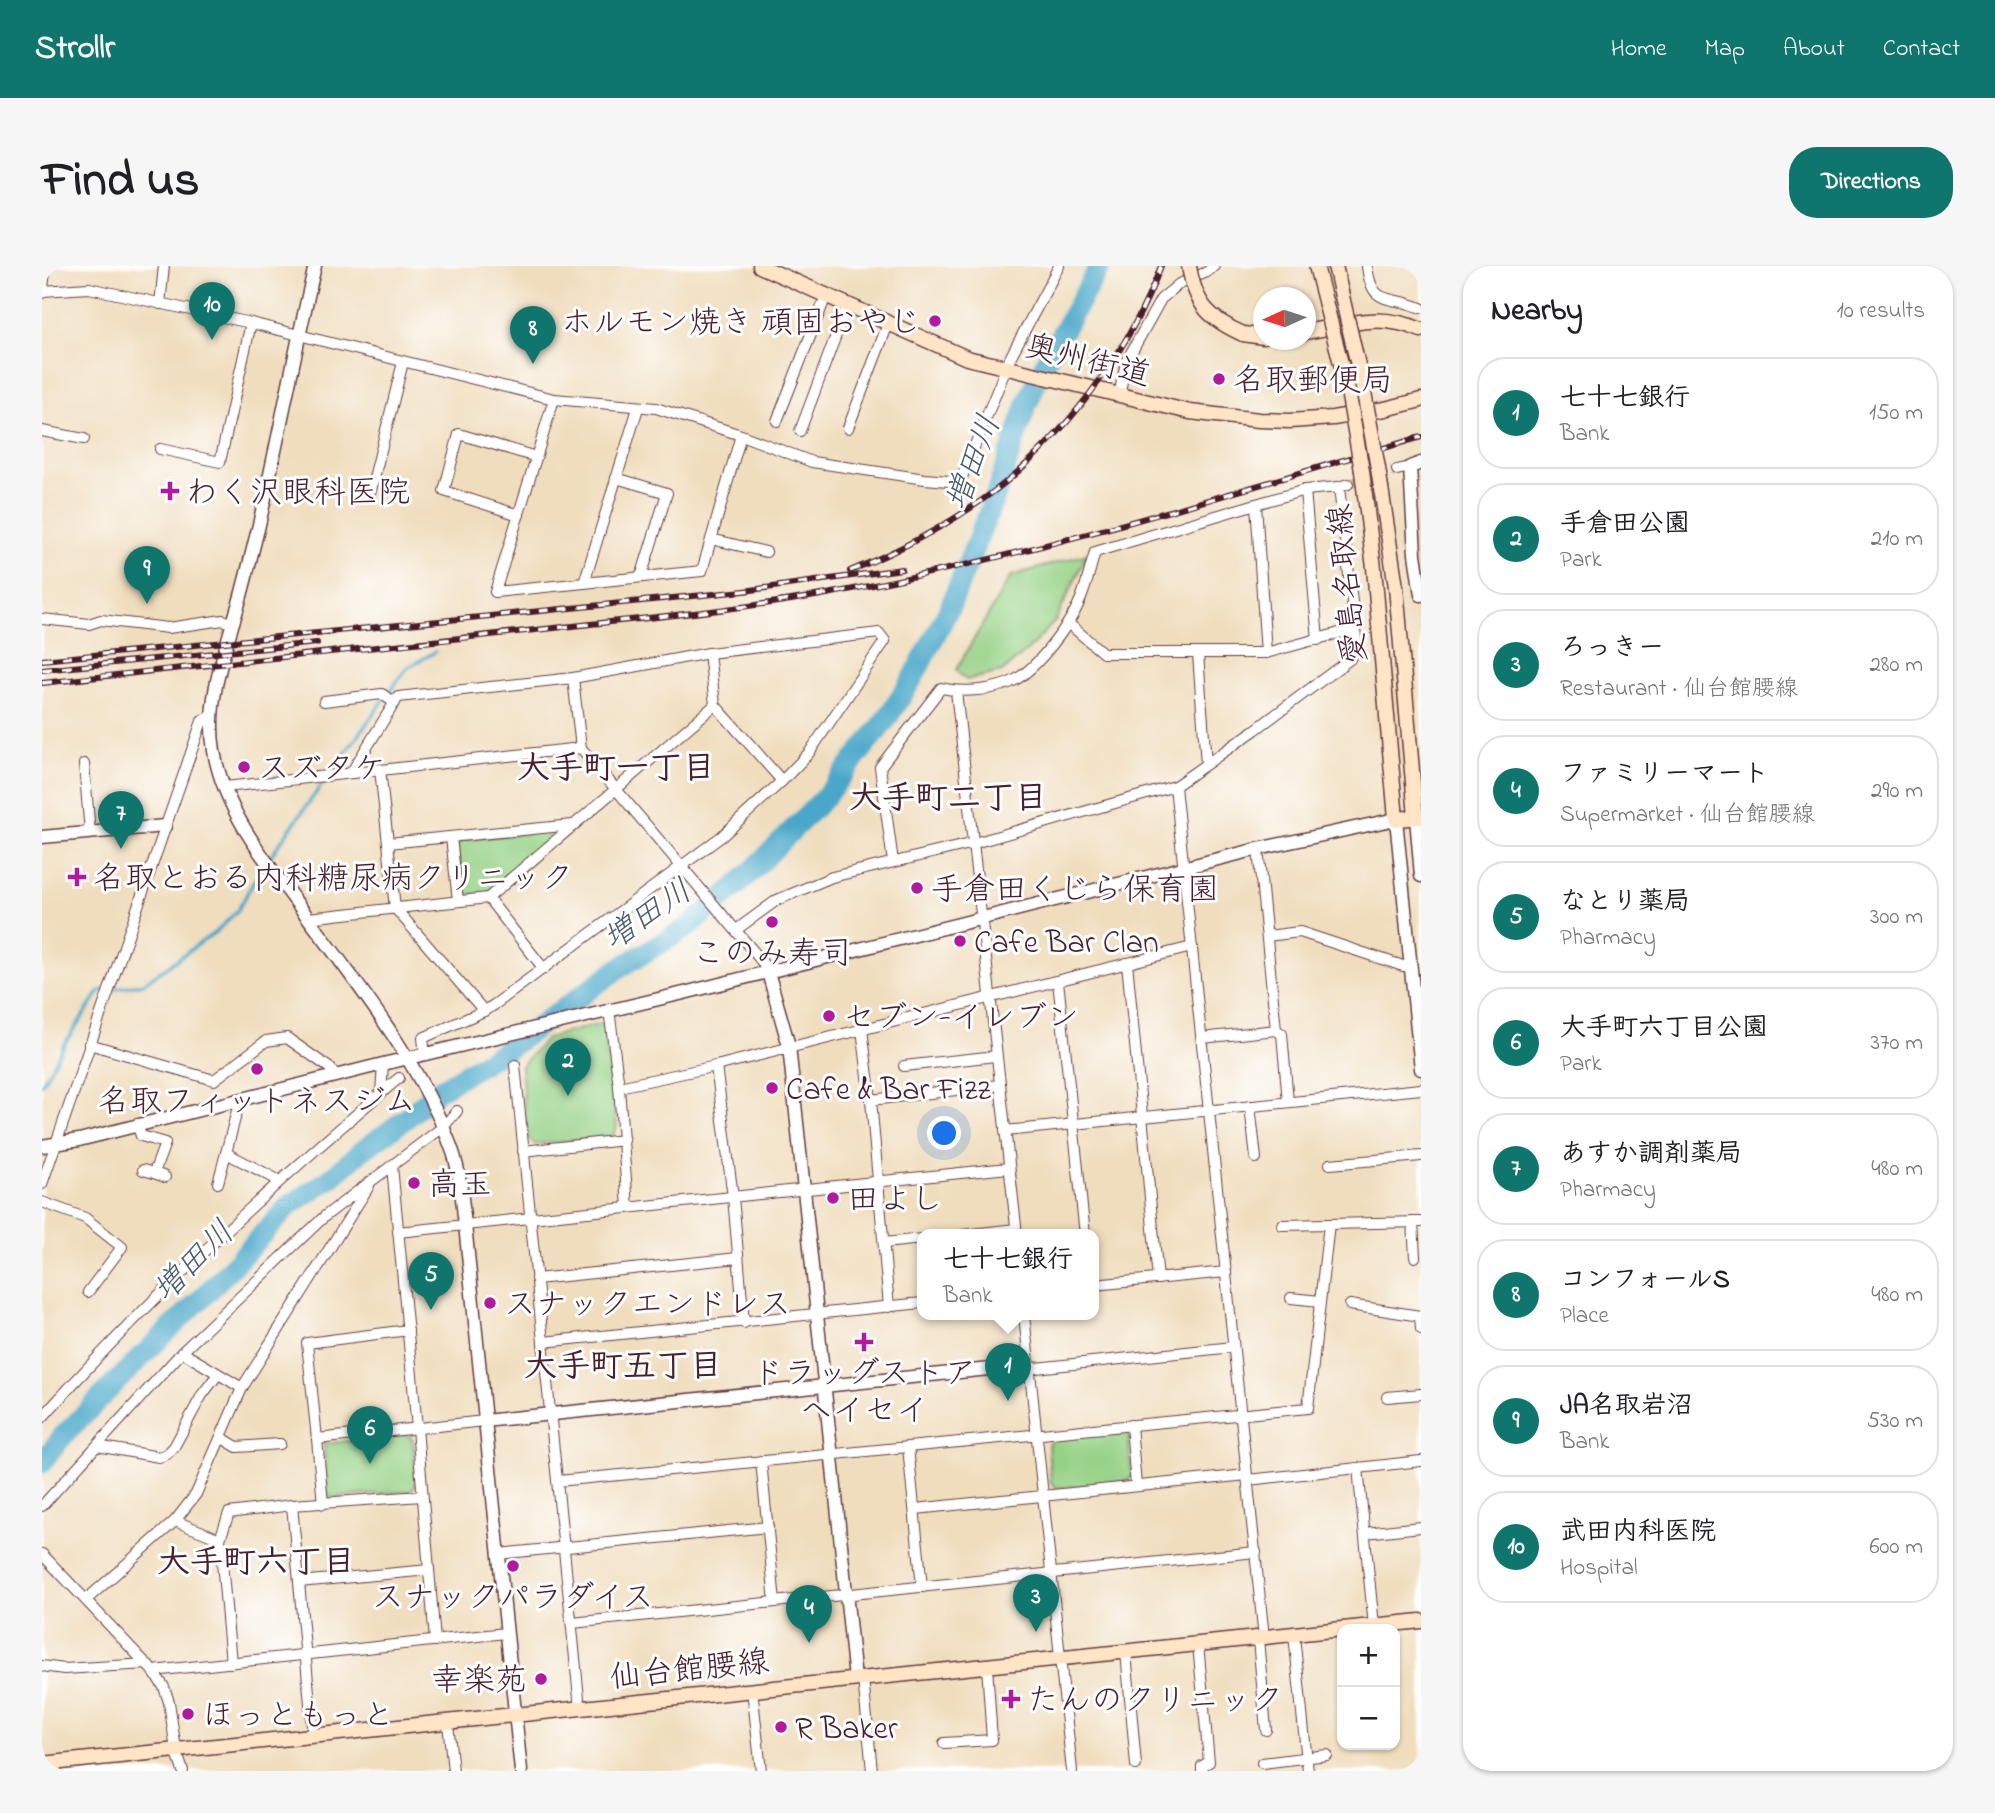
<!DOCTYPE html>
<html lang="en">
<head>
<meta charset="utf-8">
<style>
	:root { --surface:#fff; --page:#f6f6f6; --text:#202124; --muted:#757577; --line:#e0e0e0; --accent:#0f766e }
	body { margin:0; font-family:"Indie Flower","Klee One",sans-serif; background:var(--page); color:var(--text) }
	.controls { position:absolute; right:21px; bottom:21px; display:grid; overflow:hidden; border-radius:14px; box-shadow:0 2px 5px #0004 }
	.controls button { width:63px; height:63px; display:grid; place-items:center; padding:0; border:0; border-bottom:2px solid var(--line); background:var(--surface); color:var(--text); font:35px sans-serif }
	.compass { position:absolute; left:1211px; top:21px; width:63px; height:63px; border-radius:50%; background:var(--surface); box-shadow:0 2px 5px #0004; rotate:267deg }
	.you { position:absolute; left:903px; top:868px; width:24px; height:24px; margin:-18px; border:5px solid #fff; border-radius:50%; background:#1a73e8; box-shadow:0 0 0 10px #1a73e833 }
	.badge { display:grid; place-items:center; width:46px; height:46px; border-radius:50%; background:var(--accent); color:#fff; font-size:23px; font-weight:700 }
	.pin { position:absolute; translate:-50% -58px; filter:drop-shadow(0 2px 4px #0008) }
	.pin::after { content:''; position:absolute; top:37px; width:24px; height:21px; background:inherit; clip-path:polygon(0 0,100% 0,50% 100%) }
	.popup { position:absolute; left:875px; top:963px; width:182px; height:91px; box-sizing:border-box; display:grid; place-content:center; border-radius:14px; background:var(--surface); filter:drop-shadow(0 2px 5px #0005); font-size:23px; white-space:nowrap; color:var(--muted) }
	.popup b { font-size:26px; color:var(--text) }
	.popup::after { content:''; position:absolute; left:50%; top:100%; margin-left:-14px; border:14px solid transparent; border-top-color:var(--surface) }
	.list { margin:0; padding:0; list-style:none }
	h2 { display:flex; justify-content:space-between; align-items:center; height:91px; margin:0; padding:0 28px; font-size:30px }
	h2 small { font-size:23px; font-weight:400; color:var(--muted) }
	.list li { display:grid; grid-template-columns:46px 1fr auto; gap:21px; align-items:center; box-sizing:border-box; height:112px; margin:0 14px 14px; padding:0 14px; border:2px solid var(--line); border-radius:28px }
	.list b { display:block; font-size:26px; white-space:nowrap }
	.list p { margin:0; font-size:23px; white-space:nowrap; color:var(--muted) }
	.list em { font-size:23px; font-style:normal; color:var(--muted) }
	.map { position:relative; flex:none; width:1379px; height:1505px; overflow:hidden; border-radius:28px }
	header { display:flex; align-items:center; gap:42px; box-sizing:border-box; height:98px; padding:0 35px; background:var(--accent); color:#fff }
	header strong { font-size:33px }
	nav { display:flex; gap:38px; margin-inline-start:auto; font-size:24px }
	.intro { display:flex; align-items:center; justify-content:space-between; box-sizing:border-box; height:168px; padding:0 42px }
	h1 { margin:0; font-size:49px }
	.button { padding:18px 32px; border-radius:28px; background:var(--accent); color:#fff; font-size:24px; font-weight:700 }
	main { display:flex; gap:42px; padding:0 42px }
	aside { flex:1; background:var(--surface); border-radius:28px; box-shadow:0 2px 5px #0004 }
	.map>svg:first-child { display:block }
	.green { fill:#96d286; stroke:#707858; stroke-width:2 }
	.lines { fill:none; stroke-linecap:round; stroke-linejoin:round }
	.stream { stroke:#4aa8c9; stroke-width:3.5 }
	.river { stroke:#4aa8c9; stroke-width:21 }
	.minor-tunnel { stroke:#cfb7a0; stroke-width:10; stroke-dasharray:10 5; stroke-linecap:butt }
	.minor-casing { stroke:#633c41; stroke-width:12 }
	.tertiary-casing { stroke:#633c41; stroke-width:15 }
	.secondary-casing { stroke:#633c41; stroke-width:17 }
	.minor { stroke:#fff; stroke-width:10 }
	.tertiary { stroke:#fff; stroke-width:12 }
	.secondary { stroke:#ffe4c6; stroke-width:14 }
	.rail-casing { stroke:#4a1f2b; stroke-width:6 }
	.rail { stroke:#fff; stroke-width:3.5; stroke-dasharray:10; stroke-linecap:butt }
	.secondary-bridge-casing { stroke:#633c41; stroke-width:17; stroke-linecap:butt }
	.secondary-bridge { stroke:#ffe4c6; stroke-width:14 }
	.poi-dot { fill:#b5179e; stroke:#fff; stroke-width:2.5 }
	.labels { text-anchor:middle; stroke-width:6; stroke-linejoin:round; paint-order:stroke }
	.poi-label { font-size:32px; fill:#4a1f2b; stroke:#fff; text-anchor:start }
	.street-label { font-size:32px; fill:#4a1f2b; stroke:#fff }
	.water-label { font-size:33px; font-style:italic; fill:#4a5d72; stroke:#fff }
	.neighbourhood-label { font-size:33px; font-weight:bold; fill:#4a1f2b; stroke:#fff }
</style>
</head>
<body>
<header>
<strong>Strollr</strong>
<nav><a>Home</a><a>Map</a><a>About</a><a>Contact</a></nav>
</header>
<div class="intro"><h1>Find us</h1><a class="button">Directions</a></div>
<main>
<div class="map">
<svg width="1379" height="1505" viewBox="0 0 1379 1505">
	<rect width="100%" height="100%" fill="#fff"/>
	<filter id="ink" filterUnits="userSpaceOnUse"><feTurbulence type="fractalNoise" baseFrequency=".0143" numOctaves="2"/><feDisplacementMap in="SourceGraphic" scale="14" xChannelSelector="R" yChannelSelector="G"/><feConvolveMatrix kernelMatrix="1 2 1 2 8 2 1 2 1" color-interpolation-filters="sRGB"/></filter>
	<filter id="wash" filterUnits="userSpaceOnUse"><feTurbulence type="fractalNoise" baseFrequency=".00686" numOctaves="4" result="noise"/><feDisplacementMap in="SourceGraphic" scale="28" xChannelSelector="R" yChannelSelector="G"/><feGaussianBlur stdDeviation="1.57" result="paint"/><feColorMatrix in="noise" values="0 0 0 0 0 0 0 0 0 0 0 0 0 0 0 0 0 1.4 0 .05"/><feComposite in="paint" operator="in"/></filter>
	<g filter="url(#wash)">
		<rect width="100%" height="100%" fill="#f0ddbd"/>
		<g class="green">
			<path d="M 1045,288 L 1014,354 L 988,382 L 960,406 L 924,414 L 914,404 L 969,310 Z"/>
			<path d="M 505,565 L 508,572 L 445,627 L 423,629 L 419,625 L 415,581 L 419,574 Z"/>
			<path d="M 558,758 L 562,762 L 575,860 L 570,871 L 492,878 L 485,871 L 479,800 L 505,772 Z"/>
			<path d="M 1082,1164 L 1086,1167 L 1090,1210 L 1086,1215 L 1015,1222 L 1009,1217 L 1006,1179 L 1011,1171 Z"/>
			<path d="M 365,1168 L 371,1174 L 374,1218 L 369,1225 L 289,1232 L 285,1228 L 282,1178 Z"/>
		</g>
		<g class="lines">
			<g class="stream">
				<path d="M 289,507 L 365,402 L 393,386"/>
				<path d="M 227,592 L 284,513"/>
				<path d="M 71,723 L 102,717 L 175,665 L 195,645 L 222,598"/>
				<path d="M 0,818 L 20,781 L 58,725 L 61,724"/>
			</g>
			<path class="river" d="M 0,1197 L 20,1171 L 96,1094 L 166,1026 L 248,939 L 288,913 L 318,886 L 365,852 L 395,825 L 471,779 L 577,702 L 645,662 L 697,618 L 783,531 L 844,454 L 871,412 L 907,343 L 953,231 L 985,138 L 1006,91 L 1058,0"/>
		</g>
	</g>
	<g filter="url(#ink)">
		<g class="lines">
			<path class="minor-tunnel" d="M 1306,218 L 1355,204"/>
			<defs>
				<g id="minor">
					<path d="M 1325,0 C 1330,43 1348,28 1379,42"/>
					<path d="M 0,25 L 47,22 L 209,57 L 512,133 L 614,142 L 699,169 L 770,196 L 883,213 L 918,216 L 969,90 L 1017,0"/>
					<path d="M 0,27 L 4,0"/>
					<path d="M 118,38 L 122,0"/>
					<path d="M 1077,130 L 1084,96 L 1119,33 L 1137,18 L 1165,6 L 1172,0"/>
					<path d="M 512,133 L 453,326 L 542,317 L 596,142"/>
					<path d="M 735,155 L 784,30"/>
					<path d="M 806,162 L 846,58"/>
					<path d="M 0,165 L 42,173"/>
					<path d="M 758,165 L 805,40"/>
					<path d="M 118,183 L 178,196 L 209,57"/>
					<path d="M 1355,204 L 1368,201"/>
					<path d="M 574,212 L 625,227 L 599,311"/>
					<path d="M 329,224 L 361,96"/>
					<path d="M 1263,224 L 1276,374"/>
					<path d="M 1214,238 L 1263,224 L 1297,221"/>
					<path d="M 477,249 L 402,225 L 417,168 L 494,191"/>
					<path d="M 669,273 L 724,286"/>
					<path d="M 542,317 L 660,305 L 699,169"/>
					<path d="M 0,353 L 47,358 L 59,354 L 126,362 L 181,354 L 191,358"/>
					<path d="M 1027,358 L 1061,387 L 1224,387 L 1312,363"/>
					<path d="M 667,387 L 673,439 L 740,515"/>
					<path d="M 1156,388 L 1164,498"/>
					<path d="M 531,412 L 539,482"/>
					<path d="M 914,425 L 975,969"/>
					<path d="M 282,435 L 340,428 L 353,437"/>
					<path d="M 42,498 L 48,566"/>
					<path d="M 338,503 L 353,642 L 442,745"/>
					<path d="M 309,507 L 356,431 L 531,412 L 667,387 L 837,367 L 843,375 L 767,487 L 740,515 L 680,570 L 452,739 L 442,745 L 381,772 L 383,789"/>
					<path d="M 1133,520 L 1222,1372"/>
					<path d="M 183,521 L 539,482 L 718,693 L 726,706"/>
					<path d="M 409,571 L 416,635"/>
					<path d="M 346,577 L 531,559"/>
					<path d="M 851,596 L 838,501 L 899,422 C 920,427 946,425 967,417 C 994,406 1032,354 1041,327 C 1046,314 1049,299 1053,286 L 1214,238 L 1224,387"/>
					<path d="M 446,632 L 502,703"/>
					<path d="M 266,652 L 446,632 L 673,439"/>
					<path d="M 694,664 L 735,634 L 790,611 L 932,577 L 1133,520 L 1213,464 L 1308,393 L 1315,380 L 1297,221 L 1306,218"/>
					<path d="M 1225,670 L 1258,666 L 1361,700 L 1369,700"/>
					<path d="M 1085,697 L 1116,1013"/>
					<path d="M 1016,715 L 1043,969"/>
					<path d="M 567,743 L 577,821 L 586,941"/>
					<path d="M 820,763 L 829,834 L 847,1041"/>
					<path d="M 1234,764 L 1240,768 L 1246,836"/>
					<path d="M 1160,772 L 1234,764 L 1216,583"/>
					<path d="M 47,778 L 172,814 L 224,775 L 245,772 L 289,803 L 291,810"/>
					<path d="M 473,799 L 538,1442"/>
					<path d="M 674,800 L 691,931 L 702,1057"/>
					<path d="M 862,800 L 954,790"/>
					<path d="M 577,821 L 674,800 L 1150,681"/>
					<path d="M 339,827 L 341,798"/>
					<path d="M 198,833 L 184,887 L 238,915"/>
					<path d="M 829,834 L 957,819"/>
					<path d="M 1208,840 L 1214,892"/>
					<path d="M 95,858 L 99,870 L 123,877 L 112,907 L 123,911"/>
					<path d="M 963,865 L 1379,823"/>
					<path d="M 481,885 L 582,874"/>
					<path d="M 1288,898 L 1379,890"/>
					<path d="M 350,900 L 375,1162 L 393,1375"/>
					<path d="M 101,904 L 112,907"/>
					<path d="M 176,917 L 184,887"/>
					<path d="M 0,918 L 160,455 L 170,449"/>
					<path d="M 0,936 L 43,952 L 80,981 L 46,1026"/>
					<path d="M 1371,956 L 1373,991"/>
					<path d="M 1240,959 L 1379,956"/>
					<path d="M 356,966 L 966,902"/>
					<path d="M 921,969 L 974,963"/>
					<path d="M 842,977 L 880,973"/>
					<path d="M 494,1013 L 696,992"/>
					<path d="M 1052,1019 L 1184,1006"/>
					<path d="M 1249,1032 L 1278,1035"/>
					<path d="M 1308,1039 L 1378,1050 L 1379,1063"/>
					<path d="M 982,1049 L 1030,1505"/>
					<path d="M 501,1076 L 880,1037"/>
					<path d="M 140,1086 L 200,1122"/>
					<path d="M 987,1099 L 994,1102 L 1191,1081"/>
					<path d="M 1345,1131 L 1379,1128"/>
					<path d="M 0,1152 C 109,1029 232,917 357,812"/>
					<path d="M 1089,1159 L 1094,1220"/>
					<path d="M 180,1172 L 195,1181 L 238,1178"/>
					<path d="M 275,1173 L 265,1077 L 366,1064"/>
					<path d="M 55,1180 L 117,1191 L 125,1188 L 132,1181 L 160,1129 L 176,1108"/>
					<path d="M 866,1181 L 880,1321"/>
					<path d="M 719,1195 L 733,1336"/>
					<path d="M 1316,1202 L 1379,1195"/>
					<path d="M 1206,1214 L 1316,1202 L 1332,1360"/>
					<path d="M 516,1215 L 1266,1142 L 1287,958"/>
					<path d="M 281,1238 L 275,1173 L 442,1155"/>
					<path d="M 250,1239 L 271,1471"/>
					<path d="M 0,1240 L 140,1086 L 283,950 L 401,861 L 415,845"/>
					<path d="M 873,1243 L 1205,1209"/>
					<path d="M 133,1255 L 154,1228 L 200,1122 L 327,920"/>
					<path d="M 1323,1267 L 1379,1261"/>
					<path d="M 178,1273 L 189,1397"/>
					<path d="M 0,1288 L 111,1405 L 122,1421 L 127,1436 L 134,1484 L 141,1505"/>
					<path d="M 456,1288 L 726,1261"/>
					<path d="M 257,1316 L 387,1304"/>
					<path d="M 44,1334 L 133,1255 L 178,1273 L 187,1247 L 250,1239 L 380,1230"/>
					<path d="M 530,1357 L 1214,1286"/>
					<path d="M 1252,1369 L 1266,1505"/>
					<path d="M 1216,1373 L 1224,1464"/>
					<path d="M 1156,1378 L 1167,1496 L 1160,1500 L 1160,1505"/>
					<path d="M 1084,1386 L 1094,1499"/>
					<path d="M 0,1400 L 22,1403 L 105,1398"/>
					<path d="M 111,1405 L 464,1367"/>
					<path d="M 821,1412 L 830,1505"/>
					<path d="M 710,1423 L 719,1505"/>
					<path d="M 406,1457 L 411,1505"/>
					<path d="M 902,1477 L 950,1474 L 945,1400"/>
					<path d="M 1220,1497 L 1285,1489"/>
				</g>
				<g id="tertiary">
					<path d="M 273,0 C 252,87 236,176 216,263 C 210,286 205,308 199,330 C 185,380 163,432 172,485 C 182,546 228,601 264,649 C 319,723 380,799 411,886 C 419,910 420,935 423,959 L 479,1505"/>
					<path d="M 1379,197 L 1368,201 L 1373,288 L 1379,329"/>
					<path d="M 1374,551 L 1379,610"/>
					<path d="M 0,571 L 123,560"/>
					<path d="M 726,706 L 747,780 L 813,1413"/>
					<path d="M 0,880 L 37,874 L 341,798 L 642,727 L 1216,583 L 1354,553 L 1379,803"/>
					<path d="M 442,1155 L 987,1099"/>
				</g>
				<g id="secondary">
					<path d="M 718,0 L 925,92 L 1148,146 L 1217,154 L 1248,155 L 1291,152 L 1343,143 L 1379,134"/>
					<path d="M 1264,66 C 1307,58 1336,46 1379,64"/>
					<path d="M 1201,68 L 1222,71"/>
					<path d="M 1336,202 L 1354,321 L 1374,551"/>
					<path d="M 1320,205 L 1332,302 L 1354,553 L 1379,551"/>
					<path d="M 1301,1363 L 1379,1355"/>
					<path d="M 0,1498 L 1300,1363"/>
				</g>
			</defs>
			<use href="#minor" class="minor-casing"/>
			<use href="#tertiary" class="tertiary-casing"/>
			<use href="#secondary" class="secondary-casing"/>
			<use href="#minor" class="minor"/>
			<use href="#tertiary" class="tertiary"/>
			<use href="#secondary" class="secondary"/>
			<defs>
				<g id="rail">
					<path d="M 808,305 C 863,282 919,253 965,215 C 1032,159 1088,82 1119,0"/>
					<path d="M 0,394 L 702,325 L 860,303"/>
					<path d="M 0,404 L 275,377"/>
					<path d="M 0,417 C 171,398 342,381 512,362 C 603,352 695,344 785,328 C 987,291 1183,229 1379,171"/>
				</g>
			</defs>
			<use href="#rail" class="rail-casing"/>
			<use href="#rail" class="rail"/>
			<defs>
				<g id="secondary-bridge">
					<path d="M 1147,0 C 1153,38 1167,53 1201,68"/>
					<path d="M 1274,0 L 1306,125 L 1320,205"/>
					<path d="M 1293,0 L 1321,121 L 1336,202"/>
				</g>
			</defs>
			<use href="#secondary-bridge" class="secondary-bridge-casing"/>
			<use href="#secondary-bridge" class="secondary-bridge"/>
		</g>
	</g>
	<g class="poi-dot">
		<circle cx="893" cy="55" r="7"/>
		<circle cx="1177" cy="113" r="7"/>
		<path d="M124.5 214.5h7v7h7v7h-7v7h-7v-7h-7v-7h7z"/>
		<circle cx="202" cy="501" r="7"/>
		<path d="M31.5 600.5h7v7h7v7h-7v7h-7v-7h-7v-7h7z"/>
		<circle cx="875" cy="622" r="7"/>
		<circle cx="730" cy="656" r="7"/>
		<circle cx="918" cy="675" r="7"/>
		<circle cx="787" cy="750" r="7"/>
		<circle cx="215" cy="803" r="7"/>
		<circle cx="730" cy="822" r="7"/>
		<circle cx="372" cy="917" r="7"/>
		<circle cx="791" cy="932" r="7"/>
		<circle cx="448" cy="1037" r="7"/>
		<path d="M818.5 1065.5h7v7h7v7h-7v7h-7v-7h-7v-7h7z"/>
		<circle cx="471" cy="1300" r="7"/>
		<circle cx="499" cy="1413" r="7"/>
		<path d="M965.5 1422.5h7v7h7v7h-7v7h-7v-7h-7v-7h7z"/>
		<circle cx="146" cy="1448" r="7"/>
		<circle cx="739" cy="1461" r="7"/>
	</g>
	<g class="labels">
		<g class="poi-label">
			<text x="879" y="66" text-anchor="end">ホルモン焼き 頑固おやじ</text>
			<text x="1191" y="124">名取郵便局</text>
			<text x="144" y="236">わく沢眼科医院</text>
			<text x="216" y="512">スズタケ</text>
			<text x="51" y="622">名取とおる内科糖尿病クリニック</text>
			<text x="889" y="633">手倉田くじら保育園</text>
			<text x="932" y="686">Cafe Bar Clan</text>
			<text x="730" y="697" text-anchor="middle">このみ寿司</text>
			<text x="801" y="761">セブン-イレブン</text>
			<text x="744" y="833">Cafe &amp; Bar Fizz</text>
			<text x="215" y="845" text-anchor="middle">名取フィットネスジム</text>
			<text x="386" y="928">高玉</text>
			<text x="805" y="943">田よし</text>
			<text x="462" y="1048">スナックエンドレス</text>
			<text x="822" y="1117" text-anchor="middle">ドラッグストア<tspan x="822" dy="37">ヘイセイ</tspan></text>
			<text x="471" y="1341" text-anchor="middle">スナックパラダイス</text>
			<text x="485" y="1424" text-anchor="end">幸楽苑</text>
			<text x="985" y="1444">たんのクリニック</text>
			<text x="160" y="1459">ほっともっと</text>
			<text x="753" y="1472">R Baker</text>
		</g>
		<g class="street-label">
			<text transform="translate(1046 93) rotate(14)" y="11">奥州街道</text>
			<text transform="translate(1304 318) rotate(-96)" y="11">愛島名取線</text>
			<text transform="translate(647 1402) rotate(-6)" y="11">仙台館腰線</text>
		</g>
		<g class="water-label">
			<text transform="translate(929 196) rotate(-69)" y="12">増田川</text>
			<text transform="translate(604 647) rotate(-34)" y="12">増田川</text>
			<text transform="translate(150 994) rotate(-45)" y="12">増田川</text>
		</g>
		<g class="neighbourhood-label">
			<text x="574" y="512">大手町一丁目</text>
			<text x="906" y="542">大手町二丁目</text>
			<text x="581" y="1110">大手町五丁目</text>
			<text x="214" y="1306">大手町六丁目</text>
		</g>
	</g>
</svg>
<div class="controls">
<button>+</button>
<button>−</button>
</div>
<svg class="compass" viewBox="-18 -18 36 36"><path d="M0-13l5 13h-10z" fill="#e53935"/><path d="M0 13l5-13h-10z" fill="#757577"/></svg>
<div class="you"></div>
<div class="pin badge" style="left:966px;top:1135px">1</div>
<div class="popup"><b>七十七銀行</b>Bank</div>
<div class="pin badge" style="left:526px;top:830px">2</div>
<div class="pin badge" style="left:994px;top:1366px">3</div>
<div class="pin badge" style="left:767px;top:1377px">4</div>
<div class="pin badge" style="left:389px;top:1044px">5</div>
<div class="pin badge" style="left:328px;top:1198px">6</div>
<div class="pin badge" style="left:79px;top:583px">7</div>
<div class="pin badge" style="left:491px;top:98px">8</div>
<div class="pin badge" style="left:105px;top:338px">9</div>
<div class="pin badge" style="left:170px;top:74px">10</div>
</div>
<aside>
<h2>Nearby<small>10 results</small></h2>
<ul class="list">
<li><span class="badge">1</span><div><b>七十七銀行</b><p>Bank</p></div><em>150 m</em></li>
<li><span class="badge">2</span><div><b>手倉田公園</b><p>Park</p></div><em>210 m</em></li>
<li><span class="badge">3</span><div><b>ろっきー</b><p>Restaurant · 仙台館腰線</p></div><em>280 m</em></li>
<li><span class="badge">4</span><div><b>ファミリーマート</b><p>Supermarket · 仙台館腰線</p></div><em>290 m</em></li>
<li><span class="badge">5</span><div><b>なとり薬局</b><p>Pharmacy</p></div><em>300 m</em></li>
<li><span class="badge">6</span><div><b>大手町六丁目公園</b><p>Park</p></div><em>370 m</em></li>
<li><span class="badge">7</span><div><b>あすか調剤薬局</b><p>Pharmacy</p></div><em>480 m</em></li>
<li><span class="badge">8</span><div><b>コンフォールS</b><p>Place</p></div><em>480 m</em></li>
<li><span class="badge">9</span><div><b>JA名取岩沼</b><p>Bank</p></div><em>530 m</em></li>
<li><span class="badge">10</span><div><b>武田内科医院</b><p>Hospital</p></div><em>600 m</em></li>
</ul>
</aside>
</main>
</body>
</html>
